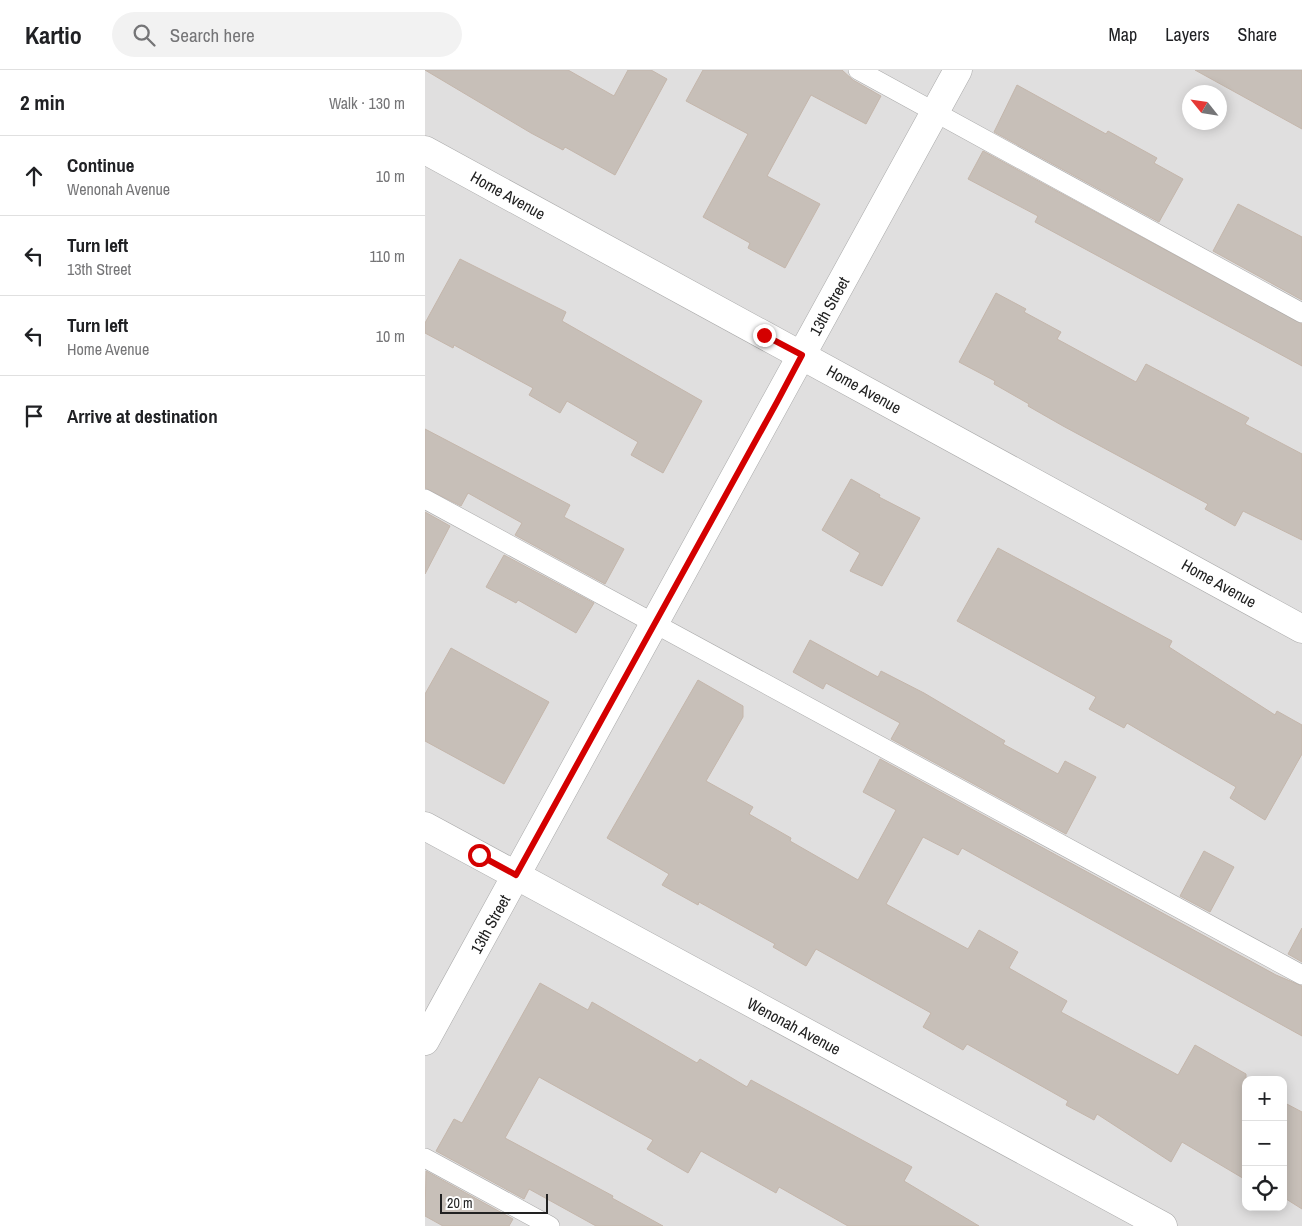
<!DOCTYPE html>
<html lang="en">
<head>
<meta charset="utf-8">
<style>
	:root { --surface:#fff; --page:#f2f2f2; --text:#202124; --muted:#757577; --line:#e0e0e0 }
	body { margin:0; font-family:"Archivo Narrow",sans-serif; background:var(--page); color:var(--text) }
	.controls { position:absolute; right:15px; bottom:15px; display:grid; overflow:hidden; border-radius:10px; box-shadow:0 2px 12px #0003 }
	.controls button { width:45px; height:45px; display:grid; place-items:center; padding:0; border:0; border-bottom:1px solid var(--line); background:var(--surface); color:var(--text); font:25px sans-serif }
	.compass { position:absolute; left:757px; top:15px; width:45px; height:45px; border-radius:50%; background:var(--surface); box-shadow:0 2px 12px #0003; rotate:300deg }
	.scale { position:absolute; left:15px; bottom:12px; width:108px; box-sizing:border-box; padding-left:5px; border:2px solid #222; border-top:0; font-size:14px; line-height:18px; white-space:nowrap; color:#222; -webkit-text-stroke:4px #fff; paint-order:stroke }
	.stop { position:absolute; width:15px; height:15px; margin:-11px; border:4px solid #d40000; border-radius:50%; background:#fff }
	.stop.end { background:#d40000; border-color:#fff; box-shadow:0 1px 5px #0008 }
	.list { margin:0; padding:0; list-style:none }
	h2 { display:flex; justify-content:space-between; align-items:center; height:65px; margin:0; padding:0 20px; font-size:21px }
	h2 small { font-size:16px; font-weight:400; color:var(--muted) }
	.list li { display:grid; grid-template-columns:32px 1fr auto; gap:15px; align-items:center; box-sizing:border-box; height:80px; padding:0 20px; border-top:1px solid var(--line) }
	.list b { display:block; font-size:19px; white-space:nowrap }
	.list p { margin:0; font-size:16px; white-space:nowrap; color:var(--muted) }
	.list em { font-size:16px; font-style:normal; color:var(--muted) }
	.icon { flex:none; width:28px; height:28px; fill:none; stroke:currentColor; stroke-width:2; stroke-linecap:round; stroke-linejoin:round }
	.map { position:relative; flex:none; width:877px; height:1156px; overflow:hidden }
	header { display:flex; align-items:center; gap:30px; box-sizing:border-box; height:70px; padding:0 25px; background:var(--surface); border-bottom:1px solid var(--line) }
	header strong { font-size:24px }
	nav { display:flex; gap:28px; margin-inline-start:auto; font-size:18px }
	.search { width:350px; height:45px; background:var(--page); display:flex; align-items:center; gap:12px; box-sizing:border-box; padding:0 18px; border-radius:28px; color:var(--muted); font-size:19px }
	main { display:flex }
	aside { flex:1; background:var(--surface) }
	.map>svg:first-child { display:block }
	.residential { fill:#e0dfdf; fill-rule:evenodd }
	.building { fill:#c7bfb8; stroke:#c4b6ab }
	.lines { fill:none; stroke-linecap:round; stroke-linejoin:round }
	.lane-casing { stroke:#a9a9a9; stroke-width:20 }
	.street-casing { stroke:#a9a9a9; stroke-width:29 }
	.lane { stroke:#fff; stroke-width:19 }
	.street { stroke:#fff; stroke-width:28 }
	.route { stroke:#d40000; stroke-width:6 }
	.labels { text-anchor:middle; stroke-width:4; stroke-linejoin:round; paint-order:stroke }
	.street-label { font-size:16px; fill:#222; stroke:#fff }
</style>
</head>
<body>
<header>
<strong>Kartio</strong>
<div class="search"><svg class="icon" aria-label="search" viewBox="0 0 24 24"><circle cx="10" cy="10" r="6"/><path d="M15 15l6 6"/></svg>Search here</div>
<nav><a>Map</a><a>Layers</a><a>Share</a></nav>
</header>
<main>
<aside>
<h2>2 min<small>Walk · 130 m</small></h2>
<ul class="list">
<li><svg class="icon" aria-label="ahead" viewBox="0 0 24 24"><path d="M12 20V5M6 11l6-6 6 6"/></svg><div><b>Continue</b><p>Wenonah Avenue</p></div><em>10 m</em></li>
<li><svg class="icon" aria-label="left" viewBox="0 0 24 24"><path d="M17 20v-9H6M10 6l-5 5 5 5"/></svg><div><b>Turn left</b><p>13th Street</p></div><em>110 m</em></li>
<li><svg class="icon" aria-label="left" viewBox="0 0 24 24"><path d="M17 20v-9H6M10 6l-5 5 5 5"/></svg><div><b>Turn left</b><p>Home Avenue</p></div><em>10 m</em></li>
<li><svg class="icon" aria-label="arrive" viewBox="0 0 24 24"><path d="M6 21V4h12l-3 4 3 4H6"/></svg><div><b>Arrive at destination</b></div></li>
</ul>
</aside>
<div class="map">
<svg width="877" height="1156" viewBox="0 0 877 1156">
	<rect width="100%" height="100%" fill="#f2efe9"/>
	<path class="residential" d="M 0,0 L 877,0 L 877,1156 L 0,1156 ZM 764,22 L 794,22 L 794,52 L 764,52 ZM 821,1010 L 858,1010 L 858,1137 L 821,1137 Z"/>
	<g class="building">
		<path d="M 0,0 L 143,0 L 189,26 L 203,0 L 226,0 L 242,9 L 190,105 L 140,77 L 138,80 L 106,63 Z"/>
		<path d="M 278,0 L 417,0 L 428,10 L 456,26 L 441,54 L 386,25 L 342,106 L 395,134 L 360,198 L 323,178 L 325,173 L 278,147 L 323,64 L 261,31 Z"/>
		<path d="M 770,0 L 877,0 L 877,59 Z"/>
		<path d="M 592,15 L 681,64 L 683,61 L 732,88 L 729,93 L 758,109 L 734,152 L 569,62 Z"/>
		<path d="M 558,81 L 877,254 L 877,296 L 610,152 L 613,146 L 543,109 Z"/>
		<path d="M 813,134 L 877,167 L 877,230 L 788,181 Z"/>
		<path d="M 35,189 L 141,242 L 137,251 L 277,331 L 238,403 L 206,385 L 213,372 L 142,331 L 135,343 L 104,325 L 108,318 L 29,275 L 28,278 L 0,263 L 0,253 Z"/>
		<path d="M 571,223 L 601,239 L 599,242 L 636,262 L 632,269 L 711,312 L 721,294 L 824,348 L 820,354 L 877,384 L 877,470 L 818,441 L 810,456 L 780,439 L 783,434 L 638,356 L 603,336 L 604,334 L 569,314 L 570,311 L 534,292 Z"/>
		<path d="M 0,359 L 145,435 L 139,447 L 199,479 L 180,514 L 90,465 L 97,453 L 43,423 L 36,436 L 0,418 Z"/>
		<path d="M 426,409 L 455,425 L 454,427 L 495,448 L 457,516 L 425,501 L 435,483 L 397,460 Z"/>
		<path d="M 0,442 L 25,456 L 0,504 Z"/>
		<path d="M 573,478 L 747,571 L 744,577 L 850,645 L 852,641 L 877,655 L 877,684 L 840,750 L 805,728 L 811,717 L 702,653 L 699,658 L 664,639 L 671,627 L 532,551 Z"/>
		<path d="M 79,485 L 169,533 L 151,563 L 93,530 L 91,533 L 61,517 Z"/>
		<path d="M 385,570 L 453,607 L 456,601 L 499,623 L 580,671 L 578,674 L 633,704 L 640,691 L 671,707 L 641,764 L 466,669 L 475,653 L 401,613 L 398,619 L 368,602 Z"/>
		<path d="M 26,578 L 124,632 L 79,714 L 0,671 L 0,624 Z"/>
		<path d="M 273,610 L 318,636 L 318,647 L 281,711 L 328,737 L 324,744 L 366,768 L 365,771 L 433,810 L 471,740 L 438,722 L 455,689 L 851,905 L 877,916 L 877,966 L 537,778 L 533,785 L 498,767 L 461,834 L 543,879 L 554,860 L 593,882 L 584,898 L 642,931 L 636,942 L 753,1005 L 770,975 L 821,1004 L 821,1110 L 757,1072 L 746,1092 L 672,1044 L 669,1050 L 641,1035 L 643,1031 L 542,974 L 538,980 L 498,957 L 506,943 L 391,879 L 381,896 L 348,877 L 350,874 L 274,832 L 273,835 L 237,815 L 244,804 L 182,768 Z"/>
		<path d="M 779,781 L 809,797 L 785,842 L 755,826 Z"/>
		<path d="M 877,858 L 877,892 L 863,884 Z"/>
		<path d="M 115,913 L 163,940 L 167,932 L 272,993 L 275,989 L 322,1017 L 326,1010 L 487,1097 L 479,1111 L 554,1156 L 423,1156 L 354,1117 L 351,1123 L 276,1081 L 263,1103 L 222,1079 L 228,1070 L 114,1007 L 80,1068 L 188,1126 L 187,1128 L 238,1156 L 171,1156 L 104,1119 L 99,1129 L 11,1081 L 29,1049 L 37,1053 Z"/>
		<path d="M 858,1032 L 877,1042 L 877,1139 L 858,1127 Z"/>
		<path d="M 1,1101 L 88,1149 L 84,1156 L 18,1156 L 0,1146 Z"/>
	</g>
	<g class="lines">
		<defs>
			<g id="lane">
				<path d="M 433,0 L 877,243"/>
				<path d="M 0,429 L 877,905"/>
				<path d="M 0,1088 L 125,1156"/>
			</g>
			<g id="street">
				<path d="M 0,80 L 877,559"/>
				<path d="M 0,756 L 738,1156"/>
				<path d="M 0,971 L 533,0"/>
			</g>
		</defs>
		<use href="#lane" class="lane-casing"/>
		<use href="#street" class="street-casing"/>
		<use href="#lane" class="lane"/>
		<use href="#street" class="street"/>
	</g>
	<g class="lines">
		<path class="route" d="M 54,785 L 91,805 L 352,332 L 377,285 L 339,265"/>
	</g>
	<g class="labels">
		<g class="street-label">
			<text transform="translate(83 125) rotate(29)" y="6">Home Avenue</text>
			<text transform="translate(404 236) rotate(-61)" y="6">13th Street</text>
			<text transform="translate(439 319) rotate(29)" y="6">Home Avenue</text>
			<text transform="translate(794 513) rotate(29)" y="6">Home Avenue</text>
			<text transform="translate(65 854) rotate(-61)" y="6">13th Street</text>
			<text transform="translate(369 956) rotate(28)" y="6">Wenonah Avenue</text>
		</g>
	</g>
</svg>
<div class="controls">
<button>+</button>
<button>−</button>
<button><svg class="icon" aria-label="locate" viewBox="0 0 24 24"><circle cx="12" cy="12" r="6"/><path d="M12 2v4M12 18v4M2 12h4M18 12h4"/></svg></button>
</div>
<svg class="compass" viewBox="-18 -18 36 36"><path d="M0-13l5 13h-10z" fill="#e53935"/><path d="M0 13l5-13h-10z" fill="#757577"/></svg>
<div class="scale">20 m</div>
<div class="stop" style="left:54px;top:785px"></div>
<div class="stop end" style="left:339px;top:265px"></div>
</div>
</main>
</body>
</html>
